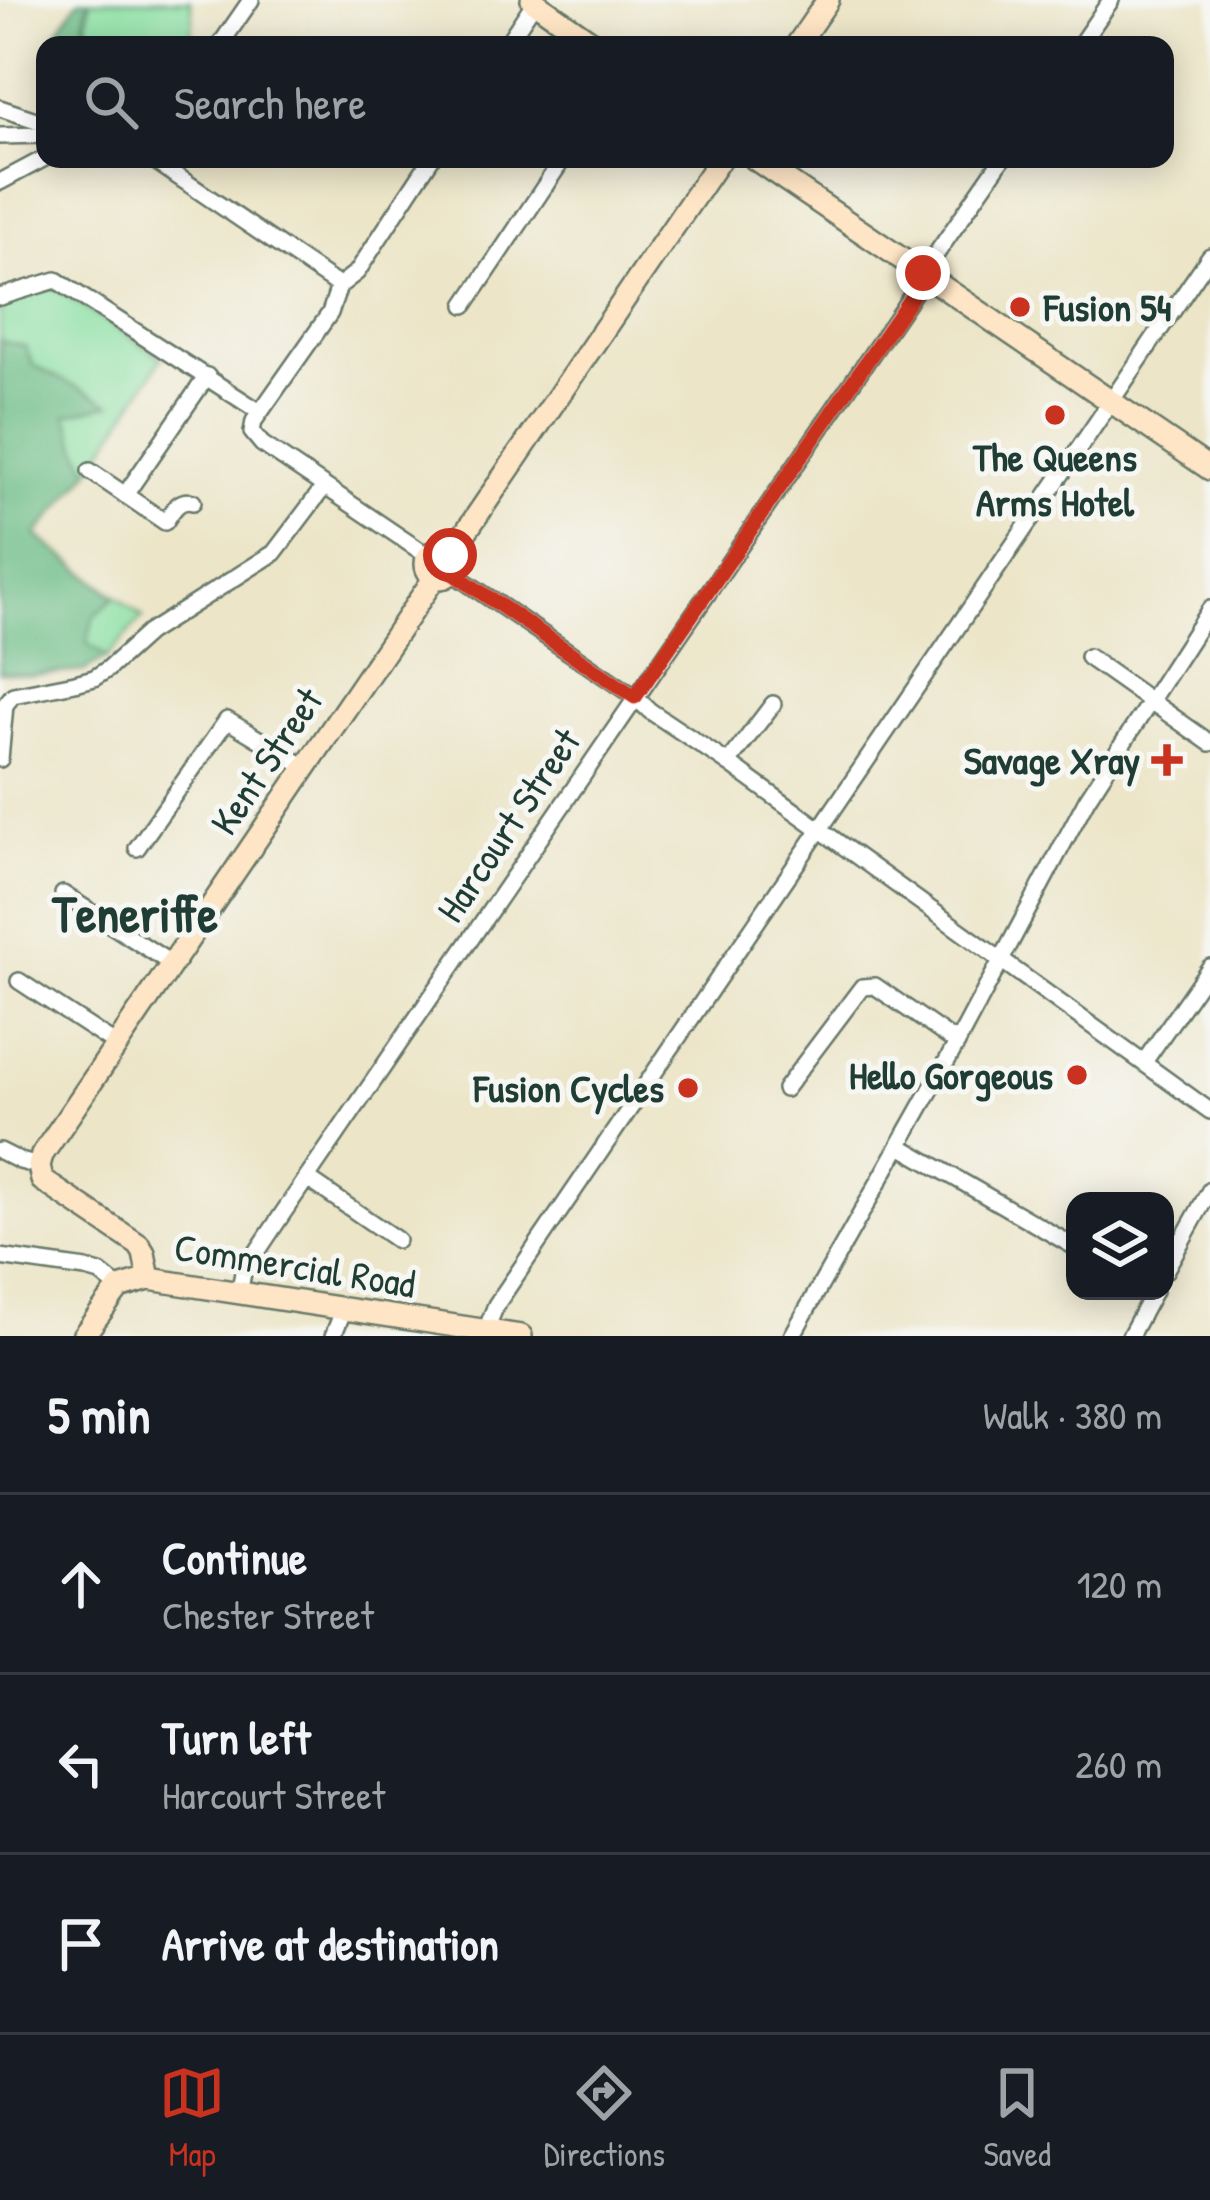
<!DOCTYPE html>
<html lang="en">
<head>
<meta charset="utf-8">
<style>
	:root { --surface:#171b24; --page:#20242c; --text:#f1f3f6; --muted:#9ea1a6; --line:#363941; --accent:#c8321e }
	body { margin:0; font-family:"Patrick Hand",sans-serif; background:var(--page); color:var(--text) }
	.controls { position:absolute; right:36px; bottom:36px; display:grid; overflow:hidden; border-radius:24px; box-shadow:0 6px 30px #0003 }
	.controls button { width:108px; height:108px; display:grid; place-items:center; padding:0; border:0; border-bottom:3px solid var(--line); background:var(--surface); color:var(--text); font:60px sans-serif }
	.stop { position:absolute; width:36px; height:36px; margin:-27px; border:9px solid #c8321e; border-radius:50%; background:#fff }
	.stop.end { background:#c8321e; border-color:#fff; box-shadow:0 3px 12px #0008 }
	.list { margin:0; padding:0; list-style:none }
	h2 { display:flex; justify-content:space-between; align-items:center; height:156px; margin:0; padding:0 48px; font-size:51px }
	h2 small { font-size:39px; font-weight:400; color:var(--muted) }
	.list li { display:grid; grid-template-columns:78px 1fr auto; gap:36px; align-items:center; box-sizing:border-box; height:180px; padding:0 48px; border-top:3px solid var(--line) }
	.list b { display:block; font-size:45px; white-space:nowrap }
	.list p { margin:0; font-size:39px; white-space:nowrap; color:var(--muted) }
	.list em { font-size:39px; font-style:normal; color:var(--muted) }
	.icon { flex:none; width:66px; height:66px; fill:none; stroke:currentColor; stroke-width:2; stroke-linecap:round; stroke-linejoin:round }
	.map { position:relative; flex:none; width:1210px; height:1336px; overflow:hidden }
	.search { position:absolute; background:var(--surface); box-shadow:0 6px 30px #0003; left:36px; right:36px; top:36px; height:132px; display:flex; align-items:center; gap:30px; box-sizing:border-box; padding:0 42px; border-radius:24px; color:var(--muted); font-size:45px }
	.sheet { height:696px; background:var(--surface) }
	nav { display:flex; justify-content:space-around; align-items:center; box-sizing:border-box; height:168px; border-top:3px solid var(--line); background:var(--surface); font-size:33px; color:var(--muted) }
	nav a { display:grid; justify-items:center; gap:6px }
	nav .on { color:var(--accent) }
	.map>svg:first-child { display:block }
	.green { fill:#8be0a3; stroke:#558e6c; stroke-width:3 }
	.forest { fill:#70be89; stroke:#487e5e; stroke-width:3 }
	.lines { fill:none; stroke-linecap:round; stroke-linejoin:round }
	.street-casing { stroke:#677868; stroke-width:20 }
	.secondary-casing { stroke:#677868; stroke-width:26 }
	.street { stroke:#fff; stroke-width:15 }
	.secondary { stroke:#fee5c5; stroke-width:21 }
	.route { stroke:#c8321e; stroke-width:15 }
	.poi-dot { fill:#c8321e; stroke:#f6f6f2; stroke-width:4.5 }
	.labels { text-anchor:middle; stroke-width:10; stroke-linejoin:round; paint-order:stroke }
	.poi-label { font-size:39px; font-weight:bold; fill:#1f3d34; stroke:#f6f6f2; text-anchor:end }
	.street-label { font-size:39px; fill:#1f3d34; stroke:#f6f6f2 }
	.district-label { font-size:51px; font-weight:bold; fill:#1f3d34; stroke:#f6f6f2 }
</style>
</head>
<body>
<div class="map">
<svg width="1210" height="1336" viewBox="0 0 1210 1336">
	<rect width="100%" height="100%" fill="#f6f6f2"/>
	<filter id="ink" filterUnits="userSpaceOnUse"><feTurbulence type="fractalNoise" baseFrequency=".00833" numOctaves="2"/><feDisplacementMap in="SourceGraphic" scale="24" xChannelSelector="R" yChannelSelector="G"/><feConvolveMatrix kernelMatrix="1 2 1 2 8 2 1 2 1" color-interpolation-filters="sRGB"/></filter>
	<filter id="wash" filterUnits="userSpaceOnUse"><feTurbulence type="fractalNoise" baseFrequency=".004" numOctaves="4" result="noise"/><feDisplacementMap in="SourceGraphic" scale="48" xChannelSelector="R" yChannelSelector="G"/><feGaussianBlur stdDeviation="2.7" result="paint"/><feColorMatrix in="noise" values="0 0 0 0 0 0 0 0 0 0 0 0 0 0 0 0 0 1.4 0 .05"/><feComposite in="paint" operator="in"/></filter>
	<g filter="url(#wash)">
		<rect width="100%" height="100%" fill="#ece5c8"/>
		<g class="green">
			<path d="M 91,0 L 190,0 C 195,16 193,29 187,45 L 95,45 L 87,22 Z"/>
			<path d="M 52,286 L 162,358 L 90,471 L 36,535 L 143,617 L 107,657 L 84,671 L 30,675 L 0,672 L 0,300 Z"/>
		</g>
		<g class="forest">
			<path d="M 79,0 L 89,0 C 83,16 83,30 91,45 L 70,45 L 55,35 Z"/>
			<path d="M 0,341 L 25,346 L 33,365 L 110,404 L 66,415 C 75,435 78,453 90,471 L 36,535 L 115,597 L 94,616 L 87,643 L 107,657 L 84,671 L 30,675 L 0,672 Z"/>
		</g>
	</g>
	<g filter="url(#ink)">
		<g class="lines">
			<defs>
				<g id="street">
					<path d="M 220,45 L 251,0"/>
					<path d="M 506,45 L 536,0"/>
					<path d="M 1080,45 L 1111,0"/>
					<path d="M 0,108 L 45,123"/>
					<path d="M 0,136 L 45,135"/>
					<path d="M 152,159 L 339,286"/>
					<path d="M 0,182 L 45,158"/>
					<path d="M 0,297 L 56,280 L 260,412"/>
					<path d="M 465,305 L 563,159"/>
					<path d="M 90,471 L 165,522 C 172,512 178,498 193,502"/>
					<path d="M 125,495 L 207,376"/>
					<path d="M 428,556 L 262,444 L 252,432 L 254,421 L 330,313 L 339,286 L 357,272 L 431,159"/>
					<path d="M 451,572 L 635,697 L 650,711 L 728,763 L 1210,1111"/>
					<path d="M 1088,657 L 1210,743"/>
					<path d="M 0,759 L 5,705 L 13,695 L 75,683 L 94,678 L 108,669 L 148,633 L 274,553 L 324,487"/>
					<path d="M 728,763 L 773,704"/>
					<path d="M 137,848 L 227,720 L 305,767"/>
					<path d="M 63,894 L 172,964"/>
					<path d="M 19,981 L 115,1044"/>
					<path d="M 1144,1062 L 1210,967"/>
					<path d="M 785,1089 L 862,987 L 875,986 L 957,1043"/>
					<path d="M 900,1146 L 1075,1247"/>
					<path d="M 0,1151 L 20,1161 L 39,1166"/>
					<path d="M 308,1179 L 397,1240"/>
					<path d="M 0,1257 L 86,1269 L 100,1273 L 119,1288"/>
					<path d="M 1165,1271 L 1210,1190"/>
					<path d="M 239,1293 L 243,1273 L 283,1213 L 919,285 L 923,273 L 1002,159"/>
					<path d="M 486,1330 L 496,1305 L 1210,256"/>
					<path d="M 333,1336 L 344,1309"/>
					<path d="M 792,1336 L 957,1043 L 1087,799 L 1210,609"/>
					<path d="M 1130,1336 L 1154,1291"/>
				</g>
				<g id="secondary">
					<path d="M 532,0 L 596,45"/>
					<path d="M 797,45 L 828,0"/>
					<path d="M 755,159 L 1210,469"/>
					<circle cx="440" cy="564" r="14"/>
					<path d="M 450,555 L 720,159"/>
					<path d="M 149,1279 L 144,1253 L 139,1245 L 42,1180 L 39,1166 L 42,1155 L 435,577"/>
					<path d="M 83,1336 L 119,1288 L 149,1279 L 521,1336"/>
				</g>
			</defs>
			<use href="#street" class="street-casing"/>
			<use href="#secondary" class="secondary-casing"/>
			<use href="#street" class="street"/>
			<use href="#secondary" class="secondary"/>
		</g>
	</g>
	<g class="lines" filter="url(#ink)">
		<path class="route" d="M 450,555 L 454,563 L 451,572 L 635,697 L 919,286 L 923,273"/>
	</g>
	<g class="poi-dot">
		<circle cx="1020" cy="307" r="12"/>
		<circle cx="1055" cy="415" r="12"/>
		<path d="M1161 742h12v12h12v12h-12v12h-12v-12h-12v-12h12z"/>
		<circle cx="1077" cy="1075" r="12"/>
		<circle cx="688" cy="1088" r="12"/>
	</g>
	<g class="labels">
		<g class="poi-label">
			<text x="1044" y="321" text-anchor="start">Fusion 54</text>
			<text x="1055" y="471" text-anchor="middle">The Queens<tspan x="1055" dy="45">Arms Hotel</tspan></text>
			<text x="1140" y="774">Savage Xray</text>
			<text x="1053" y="1089">Hello Gorgeous</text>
			<text x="664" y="1102">Fusion Cycles</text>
		</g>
		<g class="street-label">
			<text transform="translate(266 761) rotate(-56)" y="14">Kent Street</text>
			<text transform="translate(508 825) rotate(-56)" y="14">Harcourt Street</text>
			<text transform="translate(295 1265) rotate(9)" y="14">Commercial Road</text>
		</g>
		<g class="district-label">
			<text x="135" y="932">Teneriffe</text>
		</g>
	</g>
</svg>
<div class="controls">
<button><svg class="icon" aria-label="layers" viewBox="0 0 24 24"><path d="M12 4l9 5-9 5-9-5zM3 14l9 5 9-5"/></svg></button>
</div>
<div class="stop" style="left:450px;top:555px"></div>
<div class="stop end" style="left:923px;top:273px"></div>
<div class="search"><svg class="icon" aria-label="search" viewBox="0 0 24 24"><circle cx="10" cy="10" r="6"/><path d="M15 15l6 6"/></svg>Search here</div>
</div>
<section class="sheet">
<h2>5 min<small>Walk · 380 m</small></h2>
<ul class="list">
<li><svg class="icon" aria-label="ahead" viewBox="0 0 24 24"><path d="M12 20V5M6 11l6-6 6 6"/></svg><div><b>Continue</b><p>Chester Street</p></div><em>120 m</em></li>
<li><svg class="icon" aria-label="left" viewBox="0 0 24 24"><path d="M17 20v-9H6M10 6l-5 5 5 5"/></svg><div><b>Turn left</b><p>Harcourt Street</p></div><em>260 m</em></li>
<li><svg class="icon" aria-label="arrive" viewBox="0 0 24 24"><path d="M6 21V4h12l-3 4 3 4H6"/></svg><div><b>Arrive at destination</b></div></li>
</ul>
</section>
<nav>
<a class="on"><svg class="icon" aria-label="map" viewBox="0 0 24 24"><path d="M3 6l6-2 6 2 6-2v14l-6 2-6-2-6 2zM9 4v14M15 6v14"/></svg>Map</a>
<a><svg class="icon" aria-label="directions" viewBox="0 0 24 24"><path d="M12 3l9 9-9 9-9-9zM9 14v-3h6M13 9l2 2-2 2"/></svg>Directions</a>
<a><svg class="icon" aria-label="saved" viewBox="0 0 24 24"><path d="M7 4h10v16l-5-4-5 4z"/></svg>Saved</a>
</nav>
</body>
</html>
